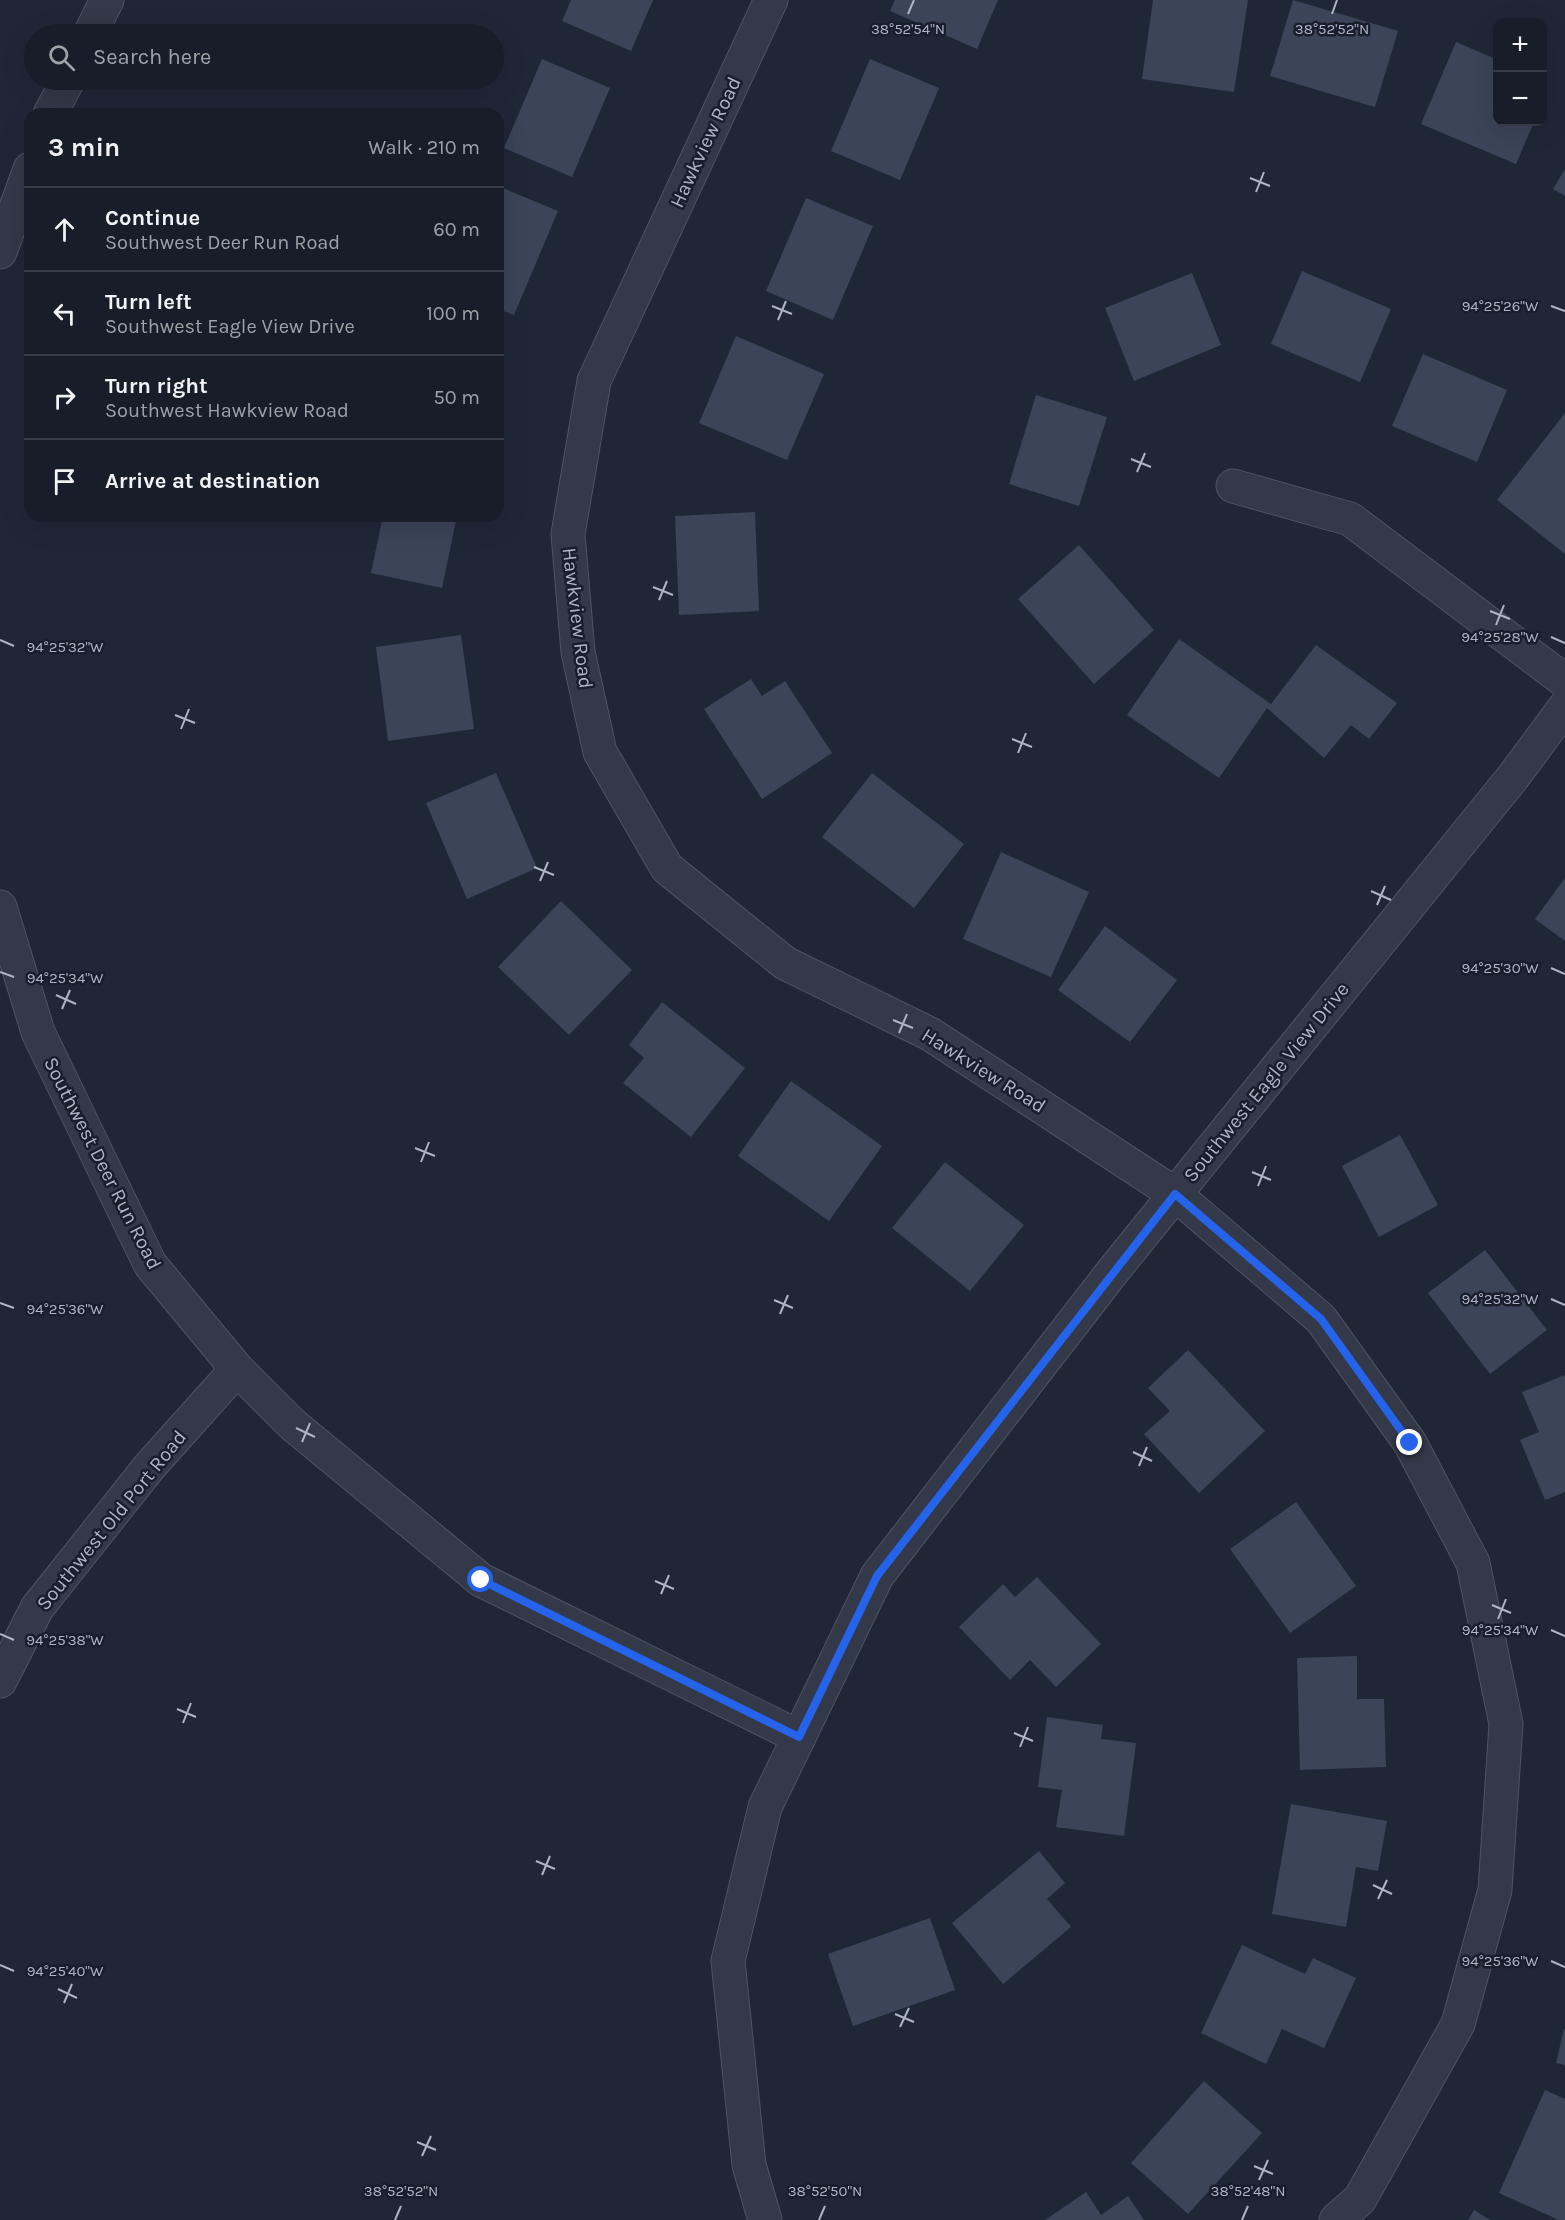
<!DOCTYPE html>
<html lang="en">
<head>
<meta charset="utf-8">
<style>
	:root { --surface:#171d29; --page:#202631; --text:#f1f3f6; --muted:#9ea2a8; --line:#363b46 }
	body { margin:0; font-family:Karla,sans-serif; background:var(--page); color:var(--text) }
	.controls { position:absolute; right:18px; top:18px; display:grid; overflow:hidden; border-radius:12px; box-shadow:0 6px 24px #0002 }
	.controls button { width:54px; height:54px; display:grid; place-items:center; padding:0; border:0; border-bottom:2px solid var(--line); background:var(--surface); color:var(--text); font:30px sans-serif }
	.stop { position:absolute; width:18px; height:18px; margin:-14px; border:4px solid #2563eb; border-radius:50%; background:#fff }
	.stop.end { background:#2563eb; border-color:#fff; box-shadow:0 2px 6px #0008 }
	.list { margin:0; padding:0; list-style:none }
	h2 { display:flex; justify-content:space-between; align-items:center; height:78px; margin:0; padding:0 24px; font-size:26px }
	h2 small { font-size:20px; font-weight:400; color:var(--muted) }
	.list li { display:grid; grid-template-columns:39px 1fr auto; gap:18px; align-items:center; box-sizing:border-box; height:84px; padding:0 24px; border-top:2px solid var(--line) }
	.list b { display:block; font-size:22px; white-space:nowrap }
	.list p { margin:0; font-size:20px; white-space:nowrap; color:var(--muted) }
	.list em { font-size:20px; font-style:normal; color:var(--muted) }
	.icon { flex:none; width:33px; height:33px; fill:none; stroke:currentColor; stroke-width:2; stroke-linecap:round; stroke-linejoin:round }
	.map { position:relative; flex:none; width:1565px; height:2220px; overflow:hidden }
	.search { position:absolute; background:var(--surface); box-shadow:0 6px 24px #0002; left:24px; top:24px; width:480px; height:66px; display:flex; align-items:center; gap:15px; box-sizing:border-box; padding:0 21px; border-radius:33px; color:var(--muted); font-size:22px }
	.panel { position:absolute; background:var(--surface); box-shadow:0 6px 24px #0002; left:24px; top:108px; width:480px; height:414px; border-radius:18px }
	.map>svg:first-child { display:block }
	.building { fill:#3b4458 }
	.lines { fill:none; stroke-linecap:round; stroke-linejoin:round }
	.minor-casing { stroke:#4d5463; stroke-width:35 }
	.minor { stroke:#333948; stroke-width:33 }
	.route { stroke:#2563eb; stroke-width:8 }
	.ticks { fill:none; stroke:#adb4c5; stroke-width:2 }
	.labels { text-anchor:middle; stroke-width:5; stroke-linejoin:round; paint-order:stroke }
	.street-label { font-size:20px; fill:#adb4c5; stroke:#191e2c }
	.ticks-label { font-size:15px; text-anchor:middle; fill:#adb4c5; stroke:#191e2c; stroke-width:5; stroke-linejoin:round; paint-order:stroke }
</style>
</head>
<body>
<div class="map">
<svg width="1565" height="2220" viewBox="0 0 1565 2220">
	<rect width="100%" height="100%" fill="#1f2737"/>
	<g class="building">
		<path d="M 571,0 L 653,0 L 631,51 L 562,21 Z"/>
		<path d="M 895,0 L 998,0 L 977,49 L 890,11 Z"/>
		<path d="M 1153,0 L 1248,0 L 1234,92 L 1142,79 Z"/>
		<path d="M 1293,0 L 1398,31 L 1375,107 L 1270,76 Z"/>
		<path d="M 1456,42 L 1498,60 L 1498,122 L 1534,122 L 1516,164 L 1421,124 Z"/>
		<path d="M 542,59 L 610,88 L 572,177 L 504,148 Z"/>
		<path d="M 870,59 L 939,88 L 900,180 L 831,151 Z"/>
		<path d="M 1565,169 L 1565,196 L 1553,189 Z"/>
		<path d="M 498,186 L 558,211 L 514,315 L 498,309 Z"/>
		<path d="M 806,198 L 873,226 L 833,320 L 766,291 Z"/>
		<path d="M 1302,271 L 1391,309 L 1360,382 L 1271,344 Z"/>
		<path d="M 1192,273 L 1221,345 L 1134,381 L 1105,308 Z"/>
		<path d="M 736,336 L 824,374 L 787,460 L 699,423 Z"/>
		<path d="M 1423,354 L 1507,390 L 1477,462 L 1392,426 Z"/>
		<path d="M 1036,395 L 1107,417 L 1079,506 L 1009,484 Z"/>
		<path d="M 1565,413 L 1565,554 L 1497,500 Z"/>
		<path d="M 755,512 L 759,611 L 679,615 L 675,516 Z"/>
		<path d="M 383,516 L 457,516 L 442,588 L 371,573 Z"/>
		<path d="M 1079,545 L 1154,630 L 1094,684 L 1018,599 Z"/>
		<path d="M 461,635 L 474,729 L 388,741 L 376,647 Z"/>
		<path d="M 1179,639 L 1271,704 L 1316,645 L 1397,703 L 1369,739 L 1351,725 L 1324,758 L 1267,708 L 1219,778 L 1127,715 Z"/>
		<path d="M 751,679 L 762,696 L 785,681 L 832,753 L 762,799 L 704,709 Z"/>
		<path d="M 496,773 L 537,868 L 467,899 L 426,803 Z"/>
		<path d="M 872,773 L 964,844 L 914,908 L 822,837 Z"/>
		<path d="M 1001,852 L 1089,892 L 1051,977 L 963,939 Z"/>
		<path d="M 1565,878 L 1565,941 L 1535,919 Z"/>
		<path d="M 561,901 L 632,970 L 569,1035 L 498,967 Z"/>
		<path d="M 1105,926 L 1177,980 L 1130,1042 L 1058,990 Z"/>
		<path d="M 662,1002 L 745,1068 L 691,1137 L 623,1083 L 644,1058 L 629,1045 Z"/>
		<path d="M 791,1081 L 882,1146 L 829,1221 L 738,1156 Z"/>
		<path d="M 1400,1135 L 1438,1205 L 1379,1237 L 1342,1166 Z"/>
		<path d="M 945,1162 L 1024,1225 L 970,1291 L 892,1228 Z"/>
		<path d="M 1485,1250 L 1547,1330 L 1490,1374 L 1428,1293 Z"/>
		<path d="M 1188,1350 L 1265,1431 L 1199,1493 L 1144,1434 L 1170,1411 L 1148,1388 Z"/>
		<path d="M 1565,1375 L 1565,1492 L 1545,1500 L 1520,1440 L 1539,1432 L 1522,1392 Z"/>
		<path d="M 1296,1502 L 1356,1586 L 1290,1633 L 1230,1549 Z"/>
		<path d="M 1037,1577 L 1101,1644 L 1056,1687 L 1030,1660 L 1010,1680 L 959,1627 L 1003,1584 L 1015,1597 Z"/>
		<path d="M 1357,1656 L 1357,1699 L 1384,1699 L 1386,1767 L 1300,1770 L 1297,1658 Z"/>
		<path d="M 1047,1717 L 1103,1725 L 1101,1739 L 1136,1743 L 1124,1836 L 1056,1827 L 1062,1790 L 1038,1787 Z"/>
		<path d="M 1291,1804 L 1387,1821 L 1378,1871 L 1356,1867 L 1346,1927 L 1272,1914 Z"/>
		<path d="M 1039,1851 L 1065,1883 L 1047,1899 L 1071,1927 L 1003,1984 L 952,1923 Z"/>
		<path d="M 930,1918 L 955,1990 L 853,2026 L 828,1954 Z"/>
		<path d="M 1242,1945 L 1305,1974 L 1313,1958 L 1356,1978 L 1324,2048 L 1282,2029 L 1266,2064 L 1201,2033 Z"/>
		<path d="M 1564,2029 L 1565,2029 L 1565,2065 L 1556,2063 Z"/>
		<path d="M 1204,2081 L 1262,2133 L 1188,2214 L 1131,2163 Z"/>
		<path d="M 1545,2090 L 1565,2099 L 1565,2220 L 1559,2220 L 1499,2193 Z"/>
		<path d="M 1086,2192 L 1101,2215 L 1128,2196 L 1144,2220 L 1045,2220 Z"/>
		<path d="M 1474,2210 L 1490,2220 L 1468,2220 Z"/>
	</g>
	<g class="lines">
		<defs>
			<g id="minor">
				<path d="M 771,0 L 594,381 L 568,534 L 578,652 L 600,752 L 667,868 L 785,963 L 930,1034 L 1175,1194 L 1321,1319 L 1410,1443 L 1473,1563 L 1506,1724 L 1495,1890 L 1458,2024 L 1360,2199 L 1336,2220"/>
				<path d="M 90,34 L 107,0"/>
				<path d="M 50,114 L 68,80"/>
				<path d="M 0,252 L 30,169"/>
				<path d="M 1233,486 L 1350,519 L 1565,681"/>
				<path d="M 0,907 L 38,1032 L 150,1264 L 237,1369 L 292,1424 L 481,1580 L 799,1737"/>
				<path d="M 0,1681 L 37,1608 L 150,1466 L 237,1369"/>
				<path d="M 765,2220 L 749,2165 L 728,1961 L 765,1807 L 877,1576 L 1113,1271 L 1513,777 L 1565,707"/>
			</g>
		</defs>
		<use href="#minor" class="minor-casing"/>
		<use href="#minor" class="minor"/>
	</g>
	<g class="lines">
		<path class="route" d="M 481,1580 L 799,1737 L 877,1576 L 1175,1194 L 1321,1319 L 1410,1443"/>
	</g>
	<path class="ticks" d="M 908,14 L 914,0M 1332,14 L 1337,0M 1250,178 L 1270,186M 1256,192 L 1264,172M 772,306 L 792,314M 1551,306 L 1565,311M 778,320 L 786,301M 1131,459 L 1151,467M 1137,472 L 1145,453M 653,587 L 673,595M 659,600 L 667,581M 1490,611 L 1510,619M 1496,625 L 1504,605M 1551,637 L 1565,643M 0,640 L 14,646M 175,715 L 195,723M 181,729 L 189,709M 1012,739 L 1032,747M 1018,753 L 1026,733M 534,867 L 554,875M 540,881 L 548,862M 1371,891 L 1391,900M 1377,905 L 1385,886M 1551,968 L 1565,974M 0,972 L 14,977M 56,995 L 76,1004M 62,1009 L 70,990M 893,1020 L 913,1028M 899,1033 L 907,1014M 415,1148 L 435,1156M 421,1162 L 429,1142M 1252,1172 L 1271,1180M 1258,1186 L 1266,1166M 1551,1299 L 1565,1305M 774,1300 L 793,1308M 0,1303 L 14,1308M 780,1314 L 788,1295M 296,1428 L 315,1437M 302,1442 L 310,1423M 1133,1452 L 1152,1461M 1139,1466 L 1147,1447M 655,1581 L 674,1589M 661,1594 L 669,1575M 1492,1605 L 1511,1613M 1498,1619 L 1506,1599M 1551,1630 L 1565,1636M 0,1634 L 14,1640M 177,1709 L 196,1717M 183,1723 L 191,1703M 1014,1733 L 1033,1741M 1020,1747 L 1028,1727M 536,1861 L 555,1869M 542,1875 L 550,1856M 1373,1885 L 1392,1894M 1378,1899 L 1387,1880M 1551,1961 L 1565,1967M 0,1965 L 14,1971M 58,1989 L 77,1998M 64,2003 L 72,1984M 895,2014 L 914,2022M 900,2027 L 909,2008M 417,2142 L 436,2150M 422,2156 L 431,2136M 1254,2166 L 1273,2174M 1259,2180 L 1268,2160M 395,2220 L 401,2206M 819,2220 L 825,2206M 1242,2220 L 1248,2206"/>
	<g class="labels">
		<g class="street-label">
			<text transform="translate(705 142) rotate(-65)" y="7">Hawkview Road</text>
			<text transform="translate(578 618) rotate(83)" y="7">Hawkview Road</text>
			<text transform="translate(984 1070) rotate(32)" y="7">Hawkview Road</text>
			<text transform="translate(1266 1082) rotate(-51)" y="7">Southwest Eagle View Drive</text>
			<text transform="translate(103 1163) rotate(63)" y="7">Southwest Deer Run Road</text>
			<text transform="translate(111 1520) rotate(-51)" y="7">Southwest Old Port Road</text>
		</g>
	</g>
	<g class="ticks-label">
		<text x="908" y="34">38°52'54"N</text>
		<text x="1332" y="34">38°52'52"N</text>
		<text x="1500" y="311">94°25'26"W</text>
		<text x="1500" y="642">94°25'28"W</text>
		<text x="65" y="652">94°25'32"W</text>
		<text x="1500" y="973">94°25'30"W</text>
		<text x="65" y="983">94°25'34"W</text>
		<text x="1500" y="1304">94°25'32"W</text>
		<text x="65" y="1314">94°25'36"W</text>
		<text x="1500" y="1635">94°25'34"W</text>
		<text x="65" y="1645">94°25'38"W</text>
		<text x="1500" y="1966">94°25'36"W</text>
		<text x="65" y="1976">94°25'40"W</text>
		<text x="401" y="2196">38°52'52"N</text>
		<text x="825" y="2196">38°52'50"N</text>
		<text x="1248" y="2196">38°52'48"N</text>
	</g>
</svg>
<div class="controls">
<button>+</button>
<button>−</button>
</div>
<div class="stop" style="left:481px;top:1580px"></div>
<div class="stop end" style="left:1410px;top:1443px"></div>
<div class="search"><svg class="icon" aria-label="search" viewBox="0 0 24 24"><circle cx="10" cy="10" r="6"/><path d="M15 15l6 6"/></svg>Search here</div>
<section class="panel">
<h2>3 min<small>Walk · 210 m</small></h2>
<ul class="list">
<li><svg class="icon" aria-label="ahead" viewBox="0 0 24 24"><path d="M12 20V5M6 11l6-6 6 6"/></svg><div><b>Continue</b><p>Southwest Deer Run Road</p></div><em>60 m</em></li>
<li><svg class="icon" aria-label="left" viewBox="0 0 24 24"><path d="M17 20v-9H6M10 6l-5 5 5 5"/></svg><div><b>Turn left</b><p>Southwest Eagle View Drive</p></div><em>100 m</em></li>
<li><svg class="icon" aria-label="right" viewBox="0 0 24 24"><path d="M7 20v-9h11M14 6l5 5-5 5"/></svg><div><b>Turn right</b><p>Southwest Hawkview Road</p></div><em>50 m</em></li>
<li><svg class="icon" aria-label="arrive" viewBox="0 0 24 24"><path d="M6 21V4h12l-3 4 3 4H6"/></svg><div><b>Arrive at destination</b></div></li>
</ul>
</section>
</div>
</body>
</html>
